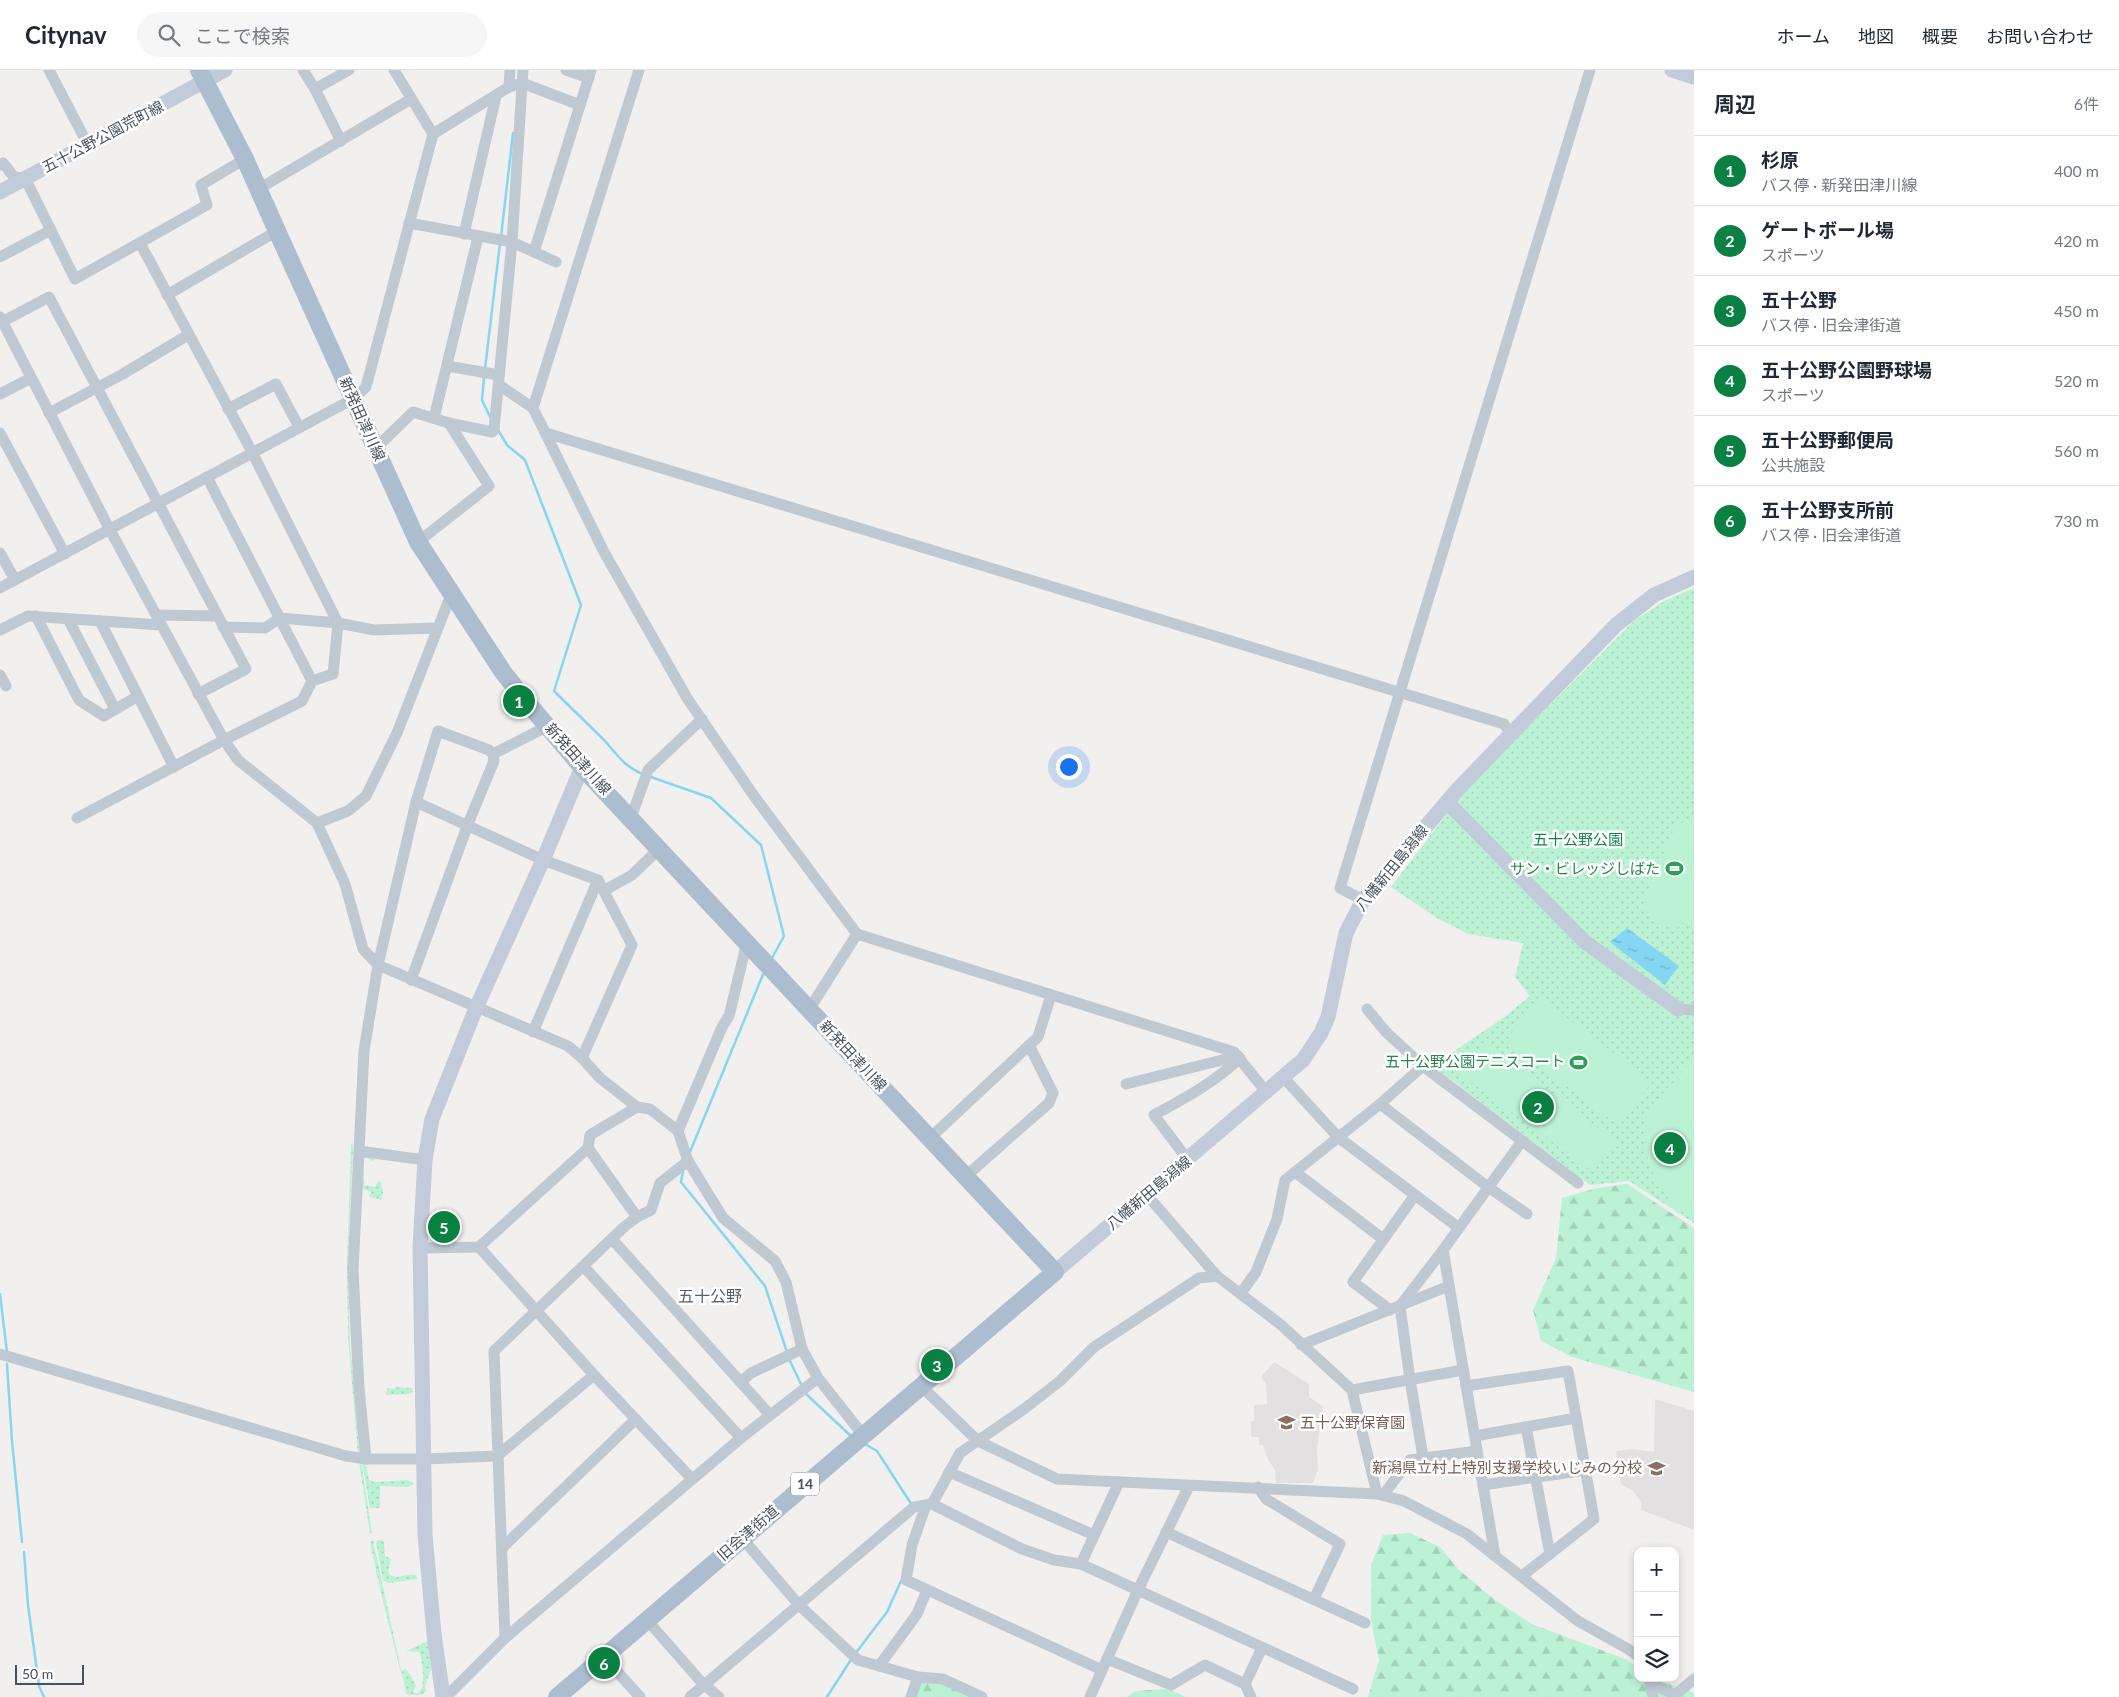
<!DOCTYPE html>
<html lang="ja">
<head>
<meta charset="utf-8">
<style>
	:root { --surface:#fff; --page:#f6f6f7; --text:#1f2937; --muted:#747a83; --line:#e0e1e3; --accent:#0b8043 }
	body { margin:0; font-family:Lato,"Noto Sans JP",sans-serif; background:var(--page); color:var(--text) }
	.controls { position:absolute; right:15px; bottom:15px; display:grid; overflow:hidden; border-radius:10px; box-shadow:0 2px 8px #0003 }
	.controls button { width:45px; height:45px; display:grid; place-items:center; padding:0; border:0; border-bottom:1px solid var(--line); background:var(--surface); color:var(--text); font:25px sans-serif }
	.scale { position:absolute; left:15px; bottom:12px; width:69px; box-sizing:border-box; padding-left:5px; border:2px solid #46515e; border-top:0; font-size:14px; line-height:18px; white-space:nowrap; color:#46515e; -webkit-text-stroke:4px #fff; paint-order:stroke }
	.you { position:absolute; left:1068px; top:696px; width:18px; height:18px; margin:-12px; border:4px solid #fff; border-radius:50%; background:#1a73e8; box-shadow:0 0 0 8px #1a73e833 }
	.badge { display:grid; place-items:center; width:32px; height:32px; border-radius:50%; background:var(--accent); color:#fff; font-size:16px; font-weight:700 }
	.pin { position:absolute; translate:-50% -50%; border:2px solid #fff; box-shadow:0 1px 5px #0006 }
	.list { margin:0; padding:0; list-style:none }
	h2 { display:flex; justify-content:space-between; align-items:center; height:65px; margin:0; padding:0 20px; font-size:21px }
	h2 small { font-size:16px; font-weight:400; color:var(--muted) }
	.list li { display:grid; grid-template-columns:32px 1fr auto; gap:15px; align-items:center; box-sizing:border-box; height:70px; padding:0 20px; border-top:1px solid var(--line) }
	.list b { display:block; font-size:19px; white-space:nowrap }
	.list p { margin:0; font-size:16px; white-space:nowrap; color:var(--muted) }
	.list em { font-size:16px; font-style:normal; color:var(--muted) }
	.icon { flex:none; width:28px; height:28px; fill:none; stroke:currentColor; stroke-width:2; stroke-linecap:round; stroke-linejoin:round }
	.map { position:relative; flex:none; width:1694px; height:1627px; overflow:hidden }
	header { display:flex; align-items:center; gap:30px; box-sizing:border-box; height:70px; padding:0 25px; background:var(--surface); border-bottom:1px solid var(--line) }
	header strong { font-size:24px }
	nav { display:flex; gap:28px; margin-inline-start:auto; font-size:18px }
	.search { width:350px; height:45px; background:var(--page); display:flex; align-items:center; gap:12px; box-sizing:border-box; padding:0 18px; border-radius:28px; color:var(--muted); font-size:19px }
	main { display:flex }
	aside { flex:1; background:var(--surface) }
	.map>svg:first-child { display:block }
	.education { fill:#e3e0e1 }
	.grass { fill:url(#grass-dots) }
	.forest { fill:url(#forest-firs) }
	.pitch { fill:#bbf2d3 }
	.water { fill:url(#water-ripples) }
	.lines { fill:none; stroke-linecap:round; stroke-linejoin:round }
	.stream { stroke:#85d6f2; stroke-width:2.5 }
	.street { stroke:#bfc9d2; stroke-width:11 }
	.secondary { stroke:#c1cbd9; stroke-width:15 }
	.primary { stroke:#adbdd0; stroke-width:18 }
	.labels { text-anchor:middle; stroke-width:5; stroke-linejoin:round; paint-order:stroke }
	.shield { fill:#fff; stroke:#7e858e; stroke-width:1 }
	.shield-label { font-size:14px; font-weight:bold; fill:#46515e }
	.street-label { font-size:15px; fill:#46515e; stroke:#fff }
	.park-label { font-size:15px; fill:#118551; stroke:#fff }
	.leisure-label { font-size:15px; fill:#27864d; stroke:#fff; text-anchor:end }
	.education-label { font-size:15px; fill:#785e54; stroke:#fff; text-anchor:start }
	.neighbourhood-label { font-size:16px; fill:#5b5f65; stroke:#fff }
</style>
</head>
<body>
<header>
<strong>Citynav</strong>
<div class="search"><svg class="icon" aria-label="search" viewBox="0 0 24 24"><circle cx="10" cy="10" r="6"/><path d="M15 15l6 6"/></svg>ここで検索</div>
<nav><a>ホーム</a><a>地図</a><a>概要</a><a>お問い合わせ</a></nav>
</header>
<main>
<div class="map">
<svg width="1694" height="1627" viewBox="0 0 1694 1627">
	<defs>
		<pattern id="grass-dots" width="8" height="8" patternUnits="userSpaceOnUse" patternTransform="scale(1.25)"><rect width="8" height="8" fill="#bbf2d3"/><path d="M2 2h.1M6 6h.1" fill="none" stroke="#a2d1b8" stroke-width="1.8" stroke-linecap="round"/></pattern>
		<pattern id="forest-firs" width="22" height="20" patternUnits="userSpaceOnUse" patternTransform="scale(1.25)"><rect width="22" height="20" fill="#bbf2d3"/><path d="M5 1l3.5 6h-7zM16 11l3.5 6h-7z" fill="#a2d1b8"/></pattern>
		<pattern id="water-ripples" width="26" height="14" patternUnits="userSpaceOnUse" patternTransform="scale(1.25)"><rect width="26" height="14" fill="#85d6f2"/><path d="M2 4q2-2 4 0t4 0M15 11q2-2 4 0t4 0" fill="none" stroke="#6fb0c7"/></pattern>
	</defs>
	<rect width="100%" height="100%" fill="#f2efef"/>
	<g class="education">
		<path d="M 1274,1292 L 1309,1314 L 1309,1327 L 1323,1336 L 1317,1379 L 1318,1399 L 1313,1413 L 1276,1413 L 1275,1400 L 1268,1390 L 1263,1375 L 1259,1375 L 1259,1367 L 1251,1367 L 1251,1351 L 1254,1351 L 1254,1335 L 1267,1334 L 1266,1314 L 1261,1307 Z"/>
		<path d="M 1655,1329 L 1694,1341 L 1694,1460 L 1641,1440 L 1641,1432 L 1633,1421 L 1621,1414 L 1616,1381 L 1632,1379 L 1654,1382 Z"/>
	</g>
	<g class="grass">
		<path d="M 1694,518 L 1694,1153 L 1629,1111 L 1590,1115 L 1436,998 L 1435,994 L 1506,946 L 1530,926 L 1515,907 L 1523,873 L 1468,864 L 1437,848 L 1391,817 L 1467,718 L 1635,550 L 1666,530 Z"/>
		<path d="M 351,1073 L 353,1075 L 348,1194 L 350,1274 L 360,1384 L 358,1384 L 348,1267 L 347,1197 Z"/>
		<path d="M 366,1085 L 378,1088 L 372,1091 L 366,1087 L 363,1090 L 364,1115 L 375,1117 L 378,1111 L 381,1112 L 383,1121 L 382,1130 L 369,1127 L 371,1122 L 360,1118 L 361,1089 Z"/>
		<path d="M 396,1317 L 412,1318 L 413,1322 L 409,1324 L 386,1325 L 387,1318 L 393,1319 Z"/>
		<path d="M 359,1391 L 361,1391 L 372,1463 L 370,1464 Z"/>
		<path d="M 362,1392 L 365,1392 L 369,1410 L 374,1412 L 408,1410 L 414,1414 L 408,1417 L 380,1416 L 380,1438 L 370,1438 Z"/>
		<path d="M 373,1470 L 403,1609 L 403,1611 L 380,1519 L 370,1472 Z"/>
		<path d="M 381,1470 L 384,1472 L 385,1486 L 391,1489 L 388,1502 C 396,1513 406,1502 416,1505 L 417,1509 L 389,1513 L 383,1511 L 376,1471 Z"/>
		<path d="M 428,1571 L 431,1599 L 425,1616 L 426,1621 C 422,1627 413,1625 406,1624 L 402,1601 L 405,1599 L 410,1604 L 416,1615 L 413,1623 L 418,1623 L 422,1618 C 424,1607 423,1593 419,1582 L 406,1581 Z"/>
	</g>
	<g class="forest">
		<path d="M 1627,1114 L 1694,1158 L 1694,1322 L 1572,1287 L 1541,1271 L 1533,1240 L 1556,1188 L 1562,1128 L 1597,1118 Z"/>
		<path d="M 1410,1463 L 1440,1477 L 1459,1500 L 1495,1530 L 1532,1554 L 1625,1589 L 1638,1598 L 1638,1608 L 1653,1608 L 1694,1623 L 1694,1627 L 1368,1627 L 1379,1590 L 1371,1550 L 1371,1495 L 1383,1465 Z"/>
		<path d="M 921,1611 L 944,1614 L 975,1627 L 915,1627 Z"/>
		<path d="M 1168,1619 L 1186,1627 L 1127,1627 L 1135,1621 Z"/>
	</g>
	<g class="pitch">
		<path d="M 1686,751 L 1694,751 L 1694,853 L 1693,857 L 1680,852 L 1677,859 C 1663,858 1654,852 1644,841 L 1647,835 L 1643,834 L 1652,813 L 1648,812 L 1660,785 L 1663,786 L 1675,756 Z"/>
		<path d="M 1539,927 L 1652,1012 L 1619,1056 L 1506,971 Z"/>
		<path d="M 1483,972 L 1616,1071 L 1593,1102 L 1460,1004 Z"/>
		<path d="M 1694,989 L 1694,1150 L 1672,1135 L 1649,1096 L 1643,1060 L 1649,1039 Z"/>
	</g>
	<path class="water" d="M 1627,858 L 1679,896 L 1665,915 L 1610,872 Z"/>
	<g class="lines">
		<g class="stream">
			<path d="M 501,167 L 513,63"/>
			<path d="M 485,299 L 500,173"/>
			<path d="M 484,307 L 482,330 L 491,349"/>
			<path d="M 498,360 L 507,375 L 525,390 L 581,535 L 554,621 C 571,638 588,654 605,671 C 617,685 625,697 643,704"/>
			<path d="M 648,706 L 711,728 L 761,775 L 784,866 L 772,888"/>
			<path d="M 690,1082 L 764,902"/>
			<path d="M 683,1101 L 681,1112 L 765,1216 L 787,1282"/>
			<path d="M 0,1224 L 7,1282"/>
			<path d="M 789,1289 L 802,1316"/>
			<path d="M 7,1294 L 12,1371 L 22,1472"/>
			<path d="M 805,1323 L 852,1367"/>
			<path d="M 863,1373 L 877,1381 L 912,1435"/>
			<path d="M 24,1482 L 28,1535 L 39,1616 L 44,1627"/>
			<path d="M 855,1584 L 887,1542 L 901,1511"/>
			<path d="M 827,1627 L 852,1588"/>
		</g>
		<g class="street">
			<path d="M 49,0 L 88,75"/>
			<path d="M 303,0 L 315,19 L 349,0"/>
			<path d="M 394,0 L 433,64"/>
			<path d="M 566,0 L 589,8"/>
			<path d="M 509,17 L 510,0"/>
			<path d="M 315,19 L 341,71"/>
			<path d="M 0,95 L 3,93 L 14,107 L 25,108 L 75,209 L 207,135 L 201,115 L 245,89"/>
			<path d="M 260,118 L 411,29"/>
			<path d="M 409,153 L 512,172 L 556,192"/>
			<path d="M 464,164 L 496,26"/>
			<path d="M 534,182 L 591,0"/>
			<path d="M 0,187 L 51,160"/>
			<path d="M 167,225 L 277,161"/>
			<path d="M 0,247 L 110,460 L 224,670 L 238,690 L 317,753 L 345,814 L 363,879 L 378,895 L 568,976 L 582,988 L 600,1008 L 637,1037 L 650,1039 L 678,1061"/>
			<path d="M 2,252 L 49,227 L 246,599 L 198,624"/>
			<path d="M 447,296 L 499,305"/>
			<path d="M 499,315 L 533,338 L 604,482 L 687,628 L 754,726 L 857,864 L 1234,982 L 1267,1023"/>
			<path d="M 0,324 L 31,308"/>
			<path d="M 533,338 L 639,0"/>
			<path d="M 228,339 L 276,314 L 299,357"/>
			<path d="M 49,343 L 121,305 L 188,265"/>
			<path d="M 434,348 L 478,167"/>
			<path d="M 0,363 L 65,484"/>
			<path d="M 546,363 L 1504,654 L 1510,663"/>
			<path d="M 375,379 L 413,342 L 449,353 L 492,362 L 494,360 L 512,172 L 523,0"/>
			<path d="M 207,407 L 312,611"/>
			<path d="M 418,472 L 489,416 L 449,353"/>
			<path d="M 0,483 L 15,510"/>
			<path d="M 0,518 L 353,329 L 366,317 L 433,64 L 509,17 L 522,13 L 580,35"/>
			<path d="M 156,545 L 218,546"/>
			<path d="M 36,546 L 79,630 L 104,646 L 138,626"/>
			<path d="M 68,549 L 115,639"/>
			<path d="M 100,551 L 174,697"/>
			<path d="M 223,557 L 265,558 L 280,548 L 338,553 L 374,560 L 437,558"/>
			<path d="M 0,560 L 28,546 L 161,555"/>
			<path d="M 0,605 L 6,616"/>
			<path d="M 493,684 L 548,656"/>
			<path d="M 416,732 L 543,790 L 598,810 L 632,875 L 582,988"/>
			<path d="M 77,748 L 224,670 L 302,631 L 312,611 L 333,604 L 338,553 L 252,382 L 140,173"/>
			<path d="M 631,748 L 648,700 L 702,649"/>
			<path d="M 317,753 L 348,741 L 366,726 L 397,663 L 452,522"/>
			<path d="M 605,820 L 632,805 L 660,778"/>
			<path d="M 1363,830 L 1340,818 L 1590,0"/>
			<path d="M 747,872 L 729,946 L 722,957 L 678,1061 L 688,1091 L 723,1148 L 775,1191 L 786,1212 L 802,1279 L 818,1308 L 863,1365"/>
			<path d="M 810,938 L 857,864"/>
			<path d="M 1367,939 L 1386,962 L 1423,996 L 1578,1113"/>
			<path d="M 1678,939 L 1694,940"/>
			<path d="M 533,962 L 598,810"/>
			<path d="M 1284,1008 L 1338,1067 L 1459,1158"/>
			<path d="M 1126,1014 L 1238,986"/>
			<path d="M 1380,1034 L 1488,1117 L 1527,1144"/>
			<path d="M 930,1068 L 1038,967 L 1051,925"/>
			<path d="M 359,1081 L 425,1090"/>
			<path d="M 1188,1090 L 1154,1045 C 1185,1028 1215,1012 1240,988"/>
			<path d="M 1295,1102 L 1383,1169"/>
			<path d="M 966,1106 L 1049,1033 L 1053,1023 L 1029,975"/>
			<path d="M 1147,1125 L 1217,1206 L 1280,1254 L 1352,1320 L 1377,1424"/>
			<path d="M 637,1147 L 651,1140 L 660,1113 L 688,1091"/>
			<path d="M 612,1169 L 770,1345"/>
			<path d="M 479,1177 L 594,1305 L 692,1409"/>
			<path d="M 420,1178 L 479,1177 L 588,1078 L 590,1065 L 637,1037"/>
			<path d="M 584,1197 L 741,1368"/>
			<path d="M 1241,1223 L 1256,1202 L 1277,1149 L 1285,1110 L 1380,1034 L 1423,996"/>
			<path d="M 1390,1240 L 1353,1212 L 1415,1125"/>
			<path d="M 1301,1275 L 1449,1216"/>
			<path d="M 0,1284 L 346,1386 L 366,1389 L 424,1389 L 497,1386 L 594,1305"/>
			<path d="M 741,1312 L 751,1303 L 802,1279"/>
			<path d="M 921,1316 L 978,1371 L 1057,1409 L 1377,1424 L 1404,1431 L 1467,1464 L 1578,1551 L 1628,1579 L 1638,1586"/>
			<path d="M 1466,1316 L 1568,1301 L 1594,1449 L 1522,1506"/>
			<path d="M 1352,1320 L 1463,1300"/>
			<path d="M 1526,1357 L 1550,1484"/>
			<path d="M 1475,1366 L 1576,1348"/>
			<path d="M 1423,1387 L 1410,1310 L 1400,1236 L 1443,1180"/>
			<path d="M 366,1389 L 359,1318 L 353,1200 L 364,981 L 378,895 L 416,732 L 438,661 L 489,680 L 493,684 L 494,691 L 468,754 L 411,910"/>
			<path d="M 949,1402 L 1094,1465"/>
			<path d="M 1483,1415 L 1586,1400"/>
			<path d="M 1258,1417 L 1266,1429 L 1340,1474 L 1314,1529"/>
			<path d="M 1383,1425 L 1410,1390 L 1477,1381"/>
			<path d="M 932,1434 L 960,1383 L 1024,1339 L 1060,1311 L 1094,1277 L 1199,1208 L 1217,1206"/>
			<path d="M 926,1435 L 912,1475 L 906,1510 L 1102,1600"/>
			<path d="M 1166,1462 L 1365,1553"/>
			<path d="M 742,1468 L 799,1535 L 858,1590 L 918,1607 L 943,1609 L 982,1627"/>
			<path d="M 502,1478 L 636,1349"/>
			<path d="M 1495,1486 L 1443,1180 L 1522,1071"/>
			<path d="M 1081,1494 L 1119,1412"/>
			<path d="M 647,1550 L 703,1614 L 719,1627"/>
			<path d="M 505,1568 L 494,1281 L 624,1157 L 637,1147 L 588,1078"/>
			<path d="M 604,1587 L 640,1627"/>
			<path d="M 1107,1589 L 1171,1615 L 1205,1595 L 1245,1614 L 1251,1627"/>
			<path d="M 879,1596 L 917,1544 L 927,1520"/>
			<path d="M 1649,1608 L 1653,1627"/>
			<path d="M 1650,1613 L 1675,1625 L 1694,1609"/>
			<path d="M 1245,1614 L 1262,1578"/>
			<path d="M 446,1627 L 505,1568 L 741,1368 L 818,1308"/>
			<path d="M 690,1627 L 914,1437 L 932,1434 L 1022,1479 L 1054,1490 L 1081,1494 L 1353,1619"/>
			<path d="M 911,1627 L 918,1607"/>
			<path d="M 1090,1627 L 1138,1520 L 1189,1416"/>
		</g>
		<g class="secondary">
			<path d="M 1672,0 L 1694,7"/>
			<path d="M 0,122 L 225,0"/>
			<path d="M 1447,732 L 1585,872 L 1678,939"/>
			<path d="M 1055,1202 L 1303,990 L 1321,963 L 1328,947 L 1346,863 L 1363,830 L 1458,719 L 1616,555 L 1654,525 L 1694,507"/>
			<path d="M 443,1627 L 434,1564 L 425,1465 L 420,1178 L 425,1090 L 432,1049 L 476,938 L 543,790 L 582,697"/>
		</g>
		<path class="primary" d="M 199,0 L 245,89 L 277,161 L 418,472 L 503,602 L 525,630 L 582,697 L 1055,1202 L 557,1627"/>
	</g>
	<defs>
		<symbol id="stadium-bare" viewBox="-9 -9 18 18"><path d="M0-5a6.5 5 0 1 0 0 10a6.5 5 0 1 0 0-10ZM-3.5-1.8h7v3.6h-7Z" fill="#2e9e5b" stroke="#fff" stroke-width="2.5" paint-order="stroke"/></symbol>
		<symbol id="school-bare" viewBox="-9 -9 18 18"><path d="M0-5L7-2L0 1L-7-2ZM-4 1L0 2.5L4 1V4Q0 6-4 4Z" fill="#8d6e63" stroke="#fff" stroke-width="2.5" paint-order="stroke"/></symbol>
	</defs>
	<g fill-rule="evenodd">
		<use href="#stadium-bare" x="1662" y="786" width="25" height="25"/>
		<use href="#stadium-bare" x="1566" y="980" width="25" height="25"/>
		<use href="#school-bare" x="1274" y="1340" width="25" height="25"/>
		<use href="#school-bare" x="1644" y="1386" width="25" height="25"/>
	</g>
	<g class="labels">
		<rect class="shield" x="791" y="1402.5" width="28" height="23" rx="4"/>
		<g class="shield-label">
			<text x="805" y="1419">14</text>
		</g>
		<g class="street-label">
			<text transform="translate(103 67) rotate(-28)" y="5">五十公野公園荒町線</text>
			<text transform="translate(362 349) rotate(66)" y="5">新発田津川線</text>
			<text transform="translate(578 689) rotate(48)" y="5">新発田津川線</text>
			<text transform="translate(1392 798) rotate(-51)" y="5">八幡新田島潟線</text>
			<text transform="translate(853 986) rotate(47)" y="5">新発田津川線</text>
			<text transform="translate(1149 1123) rotate(-40)" y="5">八幡新田島潟線</text>
			<text transform="translate(748 1463) rotate(-41)" y="5">旧会津街道</text>
		</g>
		<g class="park-label">
			<text x="1578" y="775">五十公野公園</text>
		</g>
		<g class="leisure-label">
			<text x="1660" y="804">サン・ビレッジしばた</text>
			<text x="1565" y="997">五十公野公園テニスコート</text>
		</g>
		<g class="education-label">
			<text x="1300" y="1358">五十公野保育園</text>
			<text x="1642" y="1403" text-anchor="end">新潟県立村上特別支援学校いじみの分校</text>
		</g>
		<g class="neighbourhood-label">
			<text x="710" y="1232">五十公野</text>
		</g>
	</g>
</svg>
<div class="controls">
<button>+</button>
<button>−</button>
<button><svg class="icon" aria-label="layers" viewBox="0 0 24 24"><path d="M12 4l9 5-9 5-9-5zM3 14l9 5 9-5"/></svg></button>
</div>
<div class="scale">50 m</div>
<div class="you"></div>
<div class="pin badge" style="left:519px;top:631px">1</div>
<div class="pin badge" style="left:1538px;top:1037px">2</div>
<div class="pin badge" style="left:937px;top:1295px">3</div>
<div class="pin badge" style="left:1670px;top:1078px">4</div>
<div class="pin badge" style="left:444px;top:1157px">5</div>
<div class="pin badge" style="left:604px;top:1593px">6</div>
</div>
<aside>
<h2>周辺<small>6件</small></h2>
<ul class="list">
<li><span class="badge">1</span><div><b>杉原</b><p>バス停 · 新発田津川線</p></div><em>400 m</em></li>
<li><span class="badge">2</span><div><b>ゲートボール場</b><p>スポーツ</p></div><em>420 m</em></li>
<li><span class="badge">3</span><div><b>五十公野</b><p>バス停 · 旧会津街道</p></div><em>450 m</em></li>
<li><span class="badge">4</span><div><b>五十公野公園野球場</b><p>スポーツ</p></div><em>520 m</em></li>
<li><span class="badge">5</span><div><b>五十公野郵便局</b><p>公共施設</p></div><em>560 m</em></li>
<li><span class="badge">6</span><div><b>五十公野支所前</b><p>バス停 · 旧会津街道</p></div><em>730 m</em></li>
</ul>
</aside>
</main>
</body>
</html>
